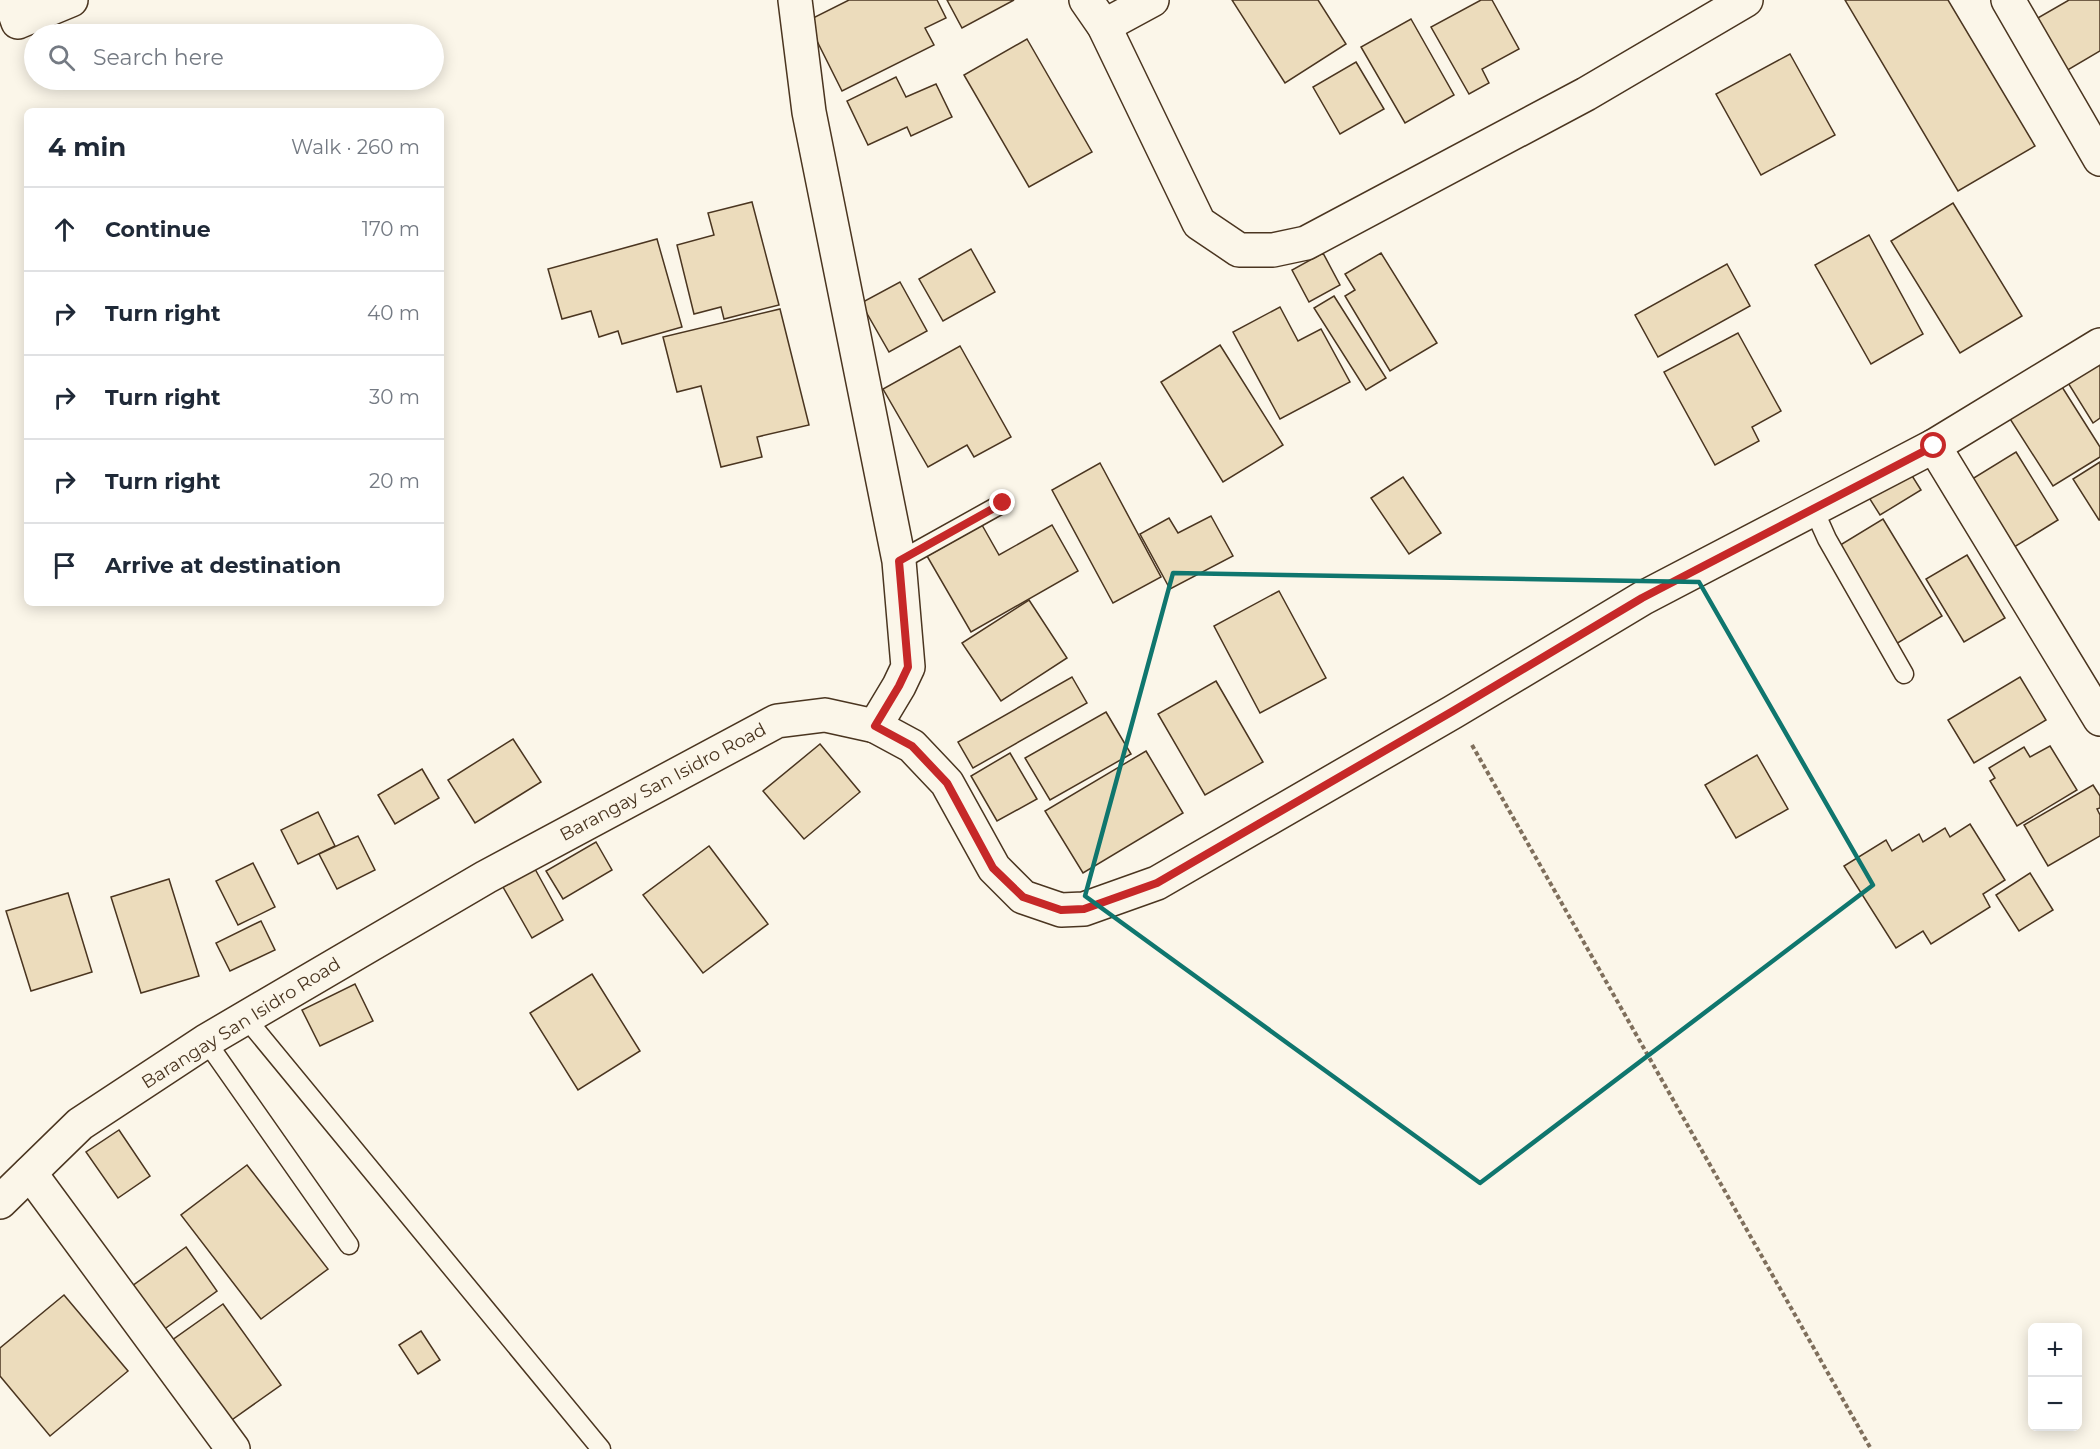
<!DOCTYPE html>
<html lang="en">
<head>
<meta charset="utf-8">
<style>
	:root { --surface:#fff; --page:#f6f6f7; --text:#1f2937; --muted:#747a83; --line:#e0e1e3 }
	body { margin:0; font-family:Montserrat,sans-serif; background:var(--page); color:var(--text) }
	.controls { position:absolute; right:18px; bottom:18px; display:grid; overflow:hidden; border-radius:9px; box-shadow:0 3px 15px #0003 }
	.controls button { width:54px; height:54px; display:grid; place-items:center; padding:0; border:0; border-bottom:2px solid var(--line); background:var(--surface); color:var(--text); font:30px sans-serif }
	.stop { position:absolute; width:18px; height:18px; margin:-14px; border:4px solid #c62828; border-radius:50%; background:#fff }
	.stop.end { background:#c62828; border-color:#fff; box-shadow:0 2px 6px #0008 }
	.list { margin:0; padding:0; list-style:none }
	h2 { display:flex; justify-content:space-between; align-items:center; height:78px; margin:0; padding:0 24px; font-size:26px }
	h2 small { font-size:20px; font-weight:400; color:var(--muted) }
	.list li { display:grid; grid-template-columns:39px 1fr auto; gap:18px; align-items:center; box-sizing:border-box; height:84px; padding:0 24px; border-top:2px solid var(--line) }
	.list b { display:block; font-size:22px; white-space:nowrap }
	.list em { font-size:20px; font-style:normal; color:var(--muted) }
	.icon { flex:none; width:33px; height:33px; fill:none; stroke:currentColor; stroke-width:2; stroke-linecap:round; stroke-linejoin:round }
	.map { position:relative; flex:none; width:2100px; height:1449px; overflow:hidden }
	.search { position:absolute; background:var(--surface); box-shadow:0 3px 15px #0003; left:24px; top:24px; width:420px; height:66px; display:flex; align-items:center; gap:15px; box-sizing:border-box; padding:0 21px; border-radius:33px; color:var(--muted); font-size:22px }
	.panel { position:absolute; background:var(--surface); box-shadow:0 3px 15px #0003; left:24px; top:108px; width:420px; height:498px; border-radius:9px }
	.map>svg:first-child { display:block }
	.building { fill:#ecdcbc; stroke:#4a3520; stroke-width:1.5 }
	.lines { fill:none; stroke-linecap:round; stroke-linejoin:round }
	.service-casing { stroke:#4a3520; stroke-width:21 }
	.minor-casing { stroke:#4a3520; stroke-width:36 }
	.tertiary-casing { stroke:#4a3520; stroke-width:36 }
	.path { stroke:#7f6f5c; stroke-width:4; stroke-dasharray:4.5 3; stroke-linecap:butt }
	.service { stroke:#fbf6e9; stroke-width:18 }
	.minor { stroke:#fbf6e9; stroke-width:33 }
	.tertiary { stroke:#fbf6e9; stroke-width:33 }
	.route { stroke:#c62828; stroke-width:8 }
	.marked { fill:none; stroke:#0f766e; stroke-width:4.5; stroke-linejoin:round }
	.labels { text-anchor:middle; stroke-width:4.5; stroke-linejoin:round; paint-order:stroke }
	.street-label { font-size:18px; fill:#4a3520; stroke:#fbf6e9 }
</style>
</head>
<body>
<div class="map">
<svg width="2100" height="1449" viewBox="0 0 2100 1449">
	<rect width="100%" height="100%" fill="#fbf6e9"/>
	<g class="building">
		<path d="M 849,0 L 937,0 L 946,18 L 925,28 L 934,45 L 842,91 L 807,21 Z"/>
		<path d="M 947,0 L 1014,0 L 962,28 Z"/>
		<path d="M 1232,0 L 1318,0 L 1346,44 L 1285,83 Z"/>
		<path d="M 1481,0 L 1492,0 L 1519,49 L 1482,69 L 1489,83 L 1469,94 L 1431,27 Z"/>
		<path d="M 1845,0 L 1948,0 L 2035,146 L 1958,191 Z"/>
		<path d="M 2069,0 L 2100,0 L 2100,51 L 2066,71 L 2036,19 Z"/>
		<path d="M 1411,19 L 1454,95 L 1405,123 L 1361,47 Z"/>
		<path d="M 1027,39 L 1092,152 L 1029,187 L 964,75 Z"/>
		<path d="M 1790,54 L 1835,135 L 1761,175 L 1716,94 Z"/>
		<path d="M 1356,62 L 1384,109 L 1340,134 L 1313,87 Z"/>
		<path d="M 896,77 L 906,97 L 936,84 L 952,117 L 911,136 L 907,127 L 868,145 L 847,101 Z"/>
		<path d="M 752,202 L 779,305 L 724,319 L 721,307 L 694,314 L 677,245 L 714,235 L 708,213 Z"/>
		<path d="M 1953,203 L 2022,316 L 1960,353 L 1891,241 Z"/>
		<path d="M 1869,235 L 1923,334 L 1871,364 L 1815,265 Z"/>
		<path d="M 657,239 L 682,327 L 622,344 L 618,331 L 599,337 L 591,311 L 562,319 L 548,269 Z"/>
		<path d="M 971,249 L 995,292 L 943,321 L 919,279 Z"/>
		<path d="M 1323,253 L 1340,285 L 1309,302 L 1292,270 Z"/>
		<path d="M 1381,253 L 1437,343 L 1390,371 L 1345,296 L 1355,290 L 1345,274 Z"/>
		<path d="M 1727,264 L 1750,306 L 1658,357 L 1635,315 Z"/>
		<path d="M 900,282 L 927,331 L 889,352 L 861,303 Z"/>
		<path d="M 1334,296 L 1386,378 L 1366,390 L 1314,308 Z"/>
		<path d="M 1280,307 L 1298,341 L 1321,329 L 1350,382 L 1280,419 L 1233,332 Z"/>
		<path d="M 780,309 L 809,425 L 757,437 L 762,457 L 721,467 L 701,386 L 677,392 L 663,337 Z"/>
		<path d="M 1738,333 L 1781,411 L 1752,427 L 1759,441 L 1715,465 L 1664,372 Z"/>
		<path d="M 1220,345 L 1283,445 L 1223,482 L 1161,382 Z"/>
		<path d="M 960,346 L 1011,437 L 974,457 L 967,445 L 928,467 L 883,389 Z"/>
		<path d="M 2100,356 L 2100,418 L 2093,423 L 2065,378 Z"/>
		<path d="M 2057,379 L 2100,447 L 2100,457 L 2053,486 L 2005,411 Z"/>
		<path d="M 2016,452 L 2058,520 L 2006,552 L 1964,484 Z"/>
		<path d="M 2100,462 L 2100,520 L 2099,520 L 2073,479 Z"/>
		<path d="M 1100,463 L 1161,577 L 1113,603 L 1052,490 Z"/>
		<path d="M 1904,463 L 1921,490 L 1880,515 L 1863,488 Z"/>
		<path d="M 1403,477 L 1441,533 L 1409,554 L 1371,498 Z"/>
		<path d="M 1211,516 L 1233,556 L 1170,589 L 1140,534 L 1169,518 L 1178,533 Z"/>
		<path d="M 1883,519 L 1942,616 L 1896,644 L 1837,547 Z"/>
		<path d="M 982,525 L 999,555 L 1052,525 L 1078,571 L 971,632 L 927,556 Z"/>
		<path d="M 1967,555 L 2005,618 L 1964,642 L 1926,579 Z"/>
		<path d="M 1279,591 L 1326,678 L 1260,713 L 1214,626 Z"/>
		<path d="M 1029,600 L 1067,658 L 1001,701 L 962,643 Z"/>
		<path d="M 1072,677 L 1087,703 L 973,768 L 958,742 Z"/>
		<path d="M 2020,677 L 2046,720 L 1974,763 L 1948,720 Z"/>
		<path d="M 1216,681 L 1263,762 L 1205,795 L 1158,714 Z"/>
		<path d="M 1106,712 L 1131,754 L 1050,800 L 1025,758 Z"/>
		<path d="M 513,739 L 541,782 L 475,823 L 448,780 Z"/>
		<path d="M 820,744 L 860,792 L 804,839 L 763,791 Z"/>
		<path d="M 2050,746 L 2077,790 L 2017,826 L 1990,781 L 1995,778 L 1989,768 L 2024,747 L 2030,757 Z"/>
		<path d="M 1146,751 L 1183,813 L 1083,873 L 1045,811 Z"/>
		<path d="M 1010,753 L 1037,799 L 997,821 L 971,776 Z"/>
		<path d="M 1757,755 L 1788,809 L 1736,838 L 1705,785 Z"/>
		<path d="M 422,769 L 439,798 L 395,824 L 378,795 Z"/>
		<path d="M 2093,785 L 2100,796 L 2100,808 L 2097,809 L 2100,815 L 2100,836 L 2048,866 L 2024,825 Z"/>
		<path d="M 318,812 L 335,846 L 298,864 L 281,830 Z"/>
		<path d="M 1970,824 L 2005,880 L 1983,894 L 1990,907 L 1931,944 L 1923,931 L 1896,948 L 1844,866 L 1886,840 L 1892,851 L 1919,834 L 1923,842 L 1945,828 L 1950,837 Z"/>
		<path d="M 358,836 L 375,870 L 337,889 L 319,854 Z"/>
		<path d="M 596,842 L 612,870 L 563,899 L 546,871 Z"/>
		<path d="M 709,846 L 768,924 L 703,973 L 643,895 Z"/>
		<path d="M 253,863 L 275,907 L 238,925 L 216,881 Z"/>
		<path d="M 535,869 L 563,920 L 532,938 L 503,887 Z"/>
		<path d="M 2030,873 L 2053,910 L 2019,931 L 1996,895 Z"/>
		<path d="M 169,879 L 199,976 L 141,993 L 111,897 Z"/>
		<path d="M 68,893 L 92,972 L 31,991 L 6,911 Z"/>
		<path d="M 261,921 L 275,950 L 230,971 L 216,943 Z"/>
		<path d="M 592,974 L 640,1051 L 578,1090 L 530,1013 Z"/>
		<path d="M 355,984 L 373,1021 L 320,1046 L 302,1010 Z"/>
		<path d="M 119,1130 L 150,1176 L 118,1198 L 86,1152 Z"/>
		<path d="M 247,1165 L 328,1269 L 261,1319 L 181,1215 Z"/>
		<path d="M 186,1247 L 217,1291 L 152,1338 L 121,1294 Z"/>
		<path d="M 64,1295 L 128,1371 L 50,1436 L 0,1376 L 0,1348 Z"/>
		<path d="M 223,1304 L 281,1385 L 226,1424 L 168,1343 Z"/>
		<path d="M 421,1331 L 440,1360 L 418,1374 L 399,1345 Z"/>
	</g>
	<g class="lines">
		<defs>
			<g id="service">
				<path d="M 1814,510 L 1827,539 L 1904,674"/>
				<path d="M 899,561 L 1003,503"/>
				<path d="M 245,1017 L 601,1449"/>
				<path d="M 206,1041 L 349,1245"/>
			</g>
			<g id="minor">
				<path d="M 10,0 L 18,22 L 71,0"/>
				<path d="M 795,0 L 809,112 L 899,561 L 908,667 L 899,686 L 875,726"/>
				<path d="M 1086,0 L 1104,26 L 1199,223 L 1239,250 L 1273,250 L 1306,243 L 1586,94 L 1746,0"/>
				<path d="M 2008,0 L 2100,159"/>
				<path d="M 1104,26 L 1152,0"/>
				<path d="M 1934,446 L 2100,719"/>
				<path d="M 30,1173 L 233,1449"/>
			</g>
			<path id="tertiary" d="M 0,1202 L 80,1124 L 206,1041 L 486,877 L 777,721 L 825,715 L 875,726 L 912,746 L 947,783 L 994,868 L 1023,897 L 1061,910 L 1084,909 L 1157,883 L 1453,712 L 1643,598 L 1934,446 L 2100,345"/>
		</defs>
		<use href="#service" class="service-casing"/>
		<use href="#minor" class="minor-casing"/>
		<use href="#tertiary" class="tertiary-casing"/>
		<path class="path" d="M 1472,745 L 1871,1449"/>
		<use href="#service" class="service"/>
		<use href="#minor" class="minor"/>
		<use href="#tertiary" class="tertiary"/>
	</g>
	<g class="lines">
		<path class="route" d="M 1003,503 L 899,561 L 908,667 L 899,686 L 875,726 L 912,746 L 947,783 L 993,868 L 1023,897 L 1061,910 L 1084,909 L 1157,883 L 1453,711 L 1642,598 L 1934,446"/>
	</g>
	<path class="marked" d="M 1173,573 L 1699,582 L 1873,885 L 1480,1183 L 1085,896 Z"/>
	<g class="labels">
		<g class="street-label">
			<text transform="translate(663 782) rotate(-28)" y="6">Barangay San Isidro Road</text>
			<text transform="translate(241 1023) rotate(-32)" y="6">Barangay San Isidro Road</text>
		</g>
	</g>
</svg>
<div class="controls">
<button>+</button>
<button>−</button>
</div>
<div class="stop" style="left:1934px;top:446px"></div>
<div class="stop end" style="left:1003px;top:503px"></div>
<div class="search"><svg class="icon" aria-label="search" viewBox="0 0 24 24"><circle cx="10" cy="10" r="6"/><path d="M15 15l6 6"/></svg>Search here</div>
<section class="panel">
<h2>4 min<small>Walk · 260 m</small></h2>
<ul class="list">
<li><svg class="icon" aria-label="ahead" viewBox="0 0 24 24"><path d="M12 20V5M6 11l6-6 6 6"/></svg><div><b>Continue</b></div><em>170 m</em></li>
<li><svg class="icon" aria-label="right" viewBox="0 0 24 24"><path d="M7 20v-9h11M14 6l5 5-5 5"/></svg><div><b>Turn right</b></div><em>40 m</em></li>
<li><svg class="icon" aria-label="right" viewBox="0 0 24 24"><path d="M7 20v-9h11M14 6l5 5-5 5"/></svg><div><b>Turn right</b></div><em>30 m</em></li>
<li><svg class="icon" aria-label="right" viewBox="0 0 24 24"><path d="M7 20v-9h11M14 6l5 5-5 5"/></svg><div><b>Turn right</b></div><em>20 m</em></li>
<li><svg class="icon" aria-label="arrive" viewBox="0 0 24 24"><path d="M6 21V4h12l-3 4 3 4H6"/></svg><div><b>Arrive at destination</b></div></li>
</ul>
</section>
</div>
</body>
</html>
